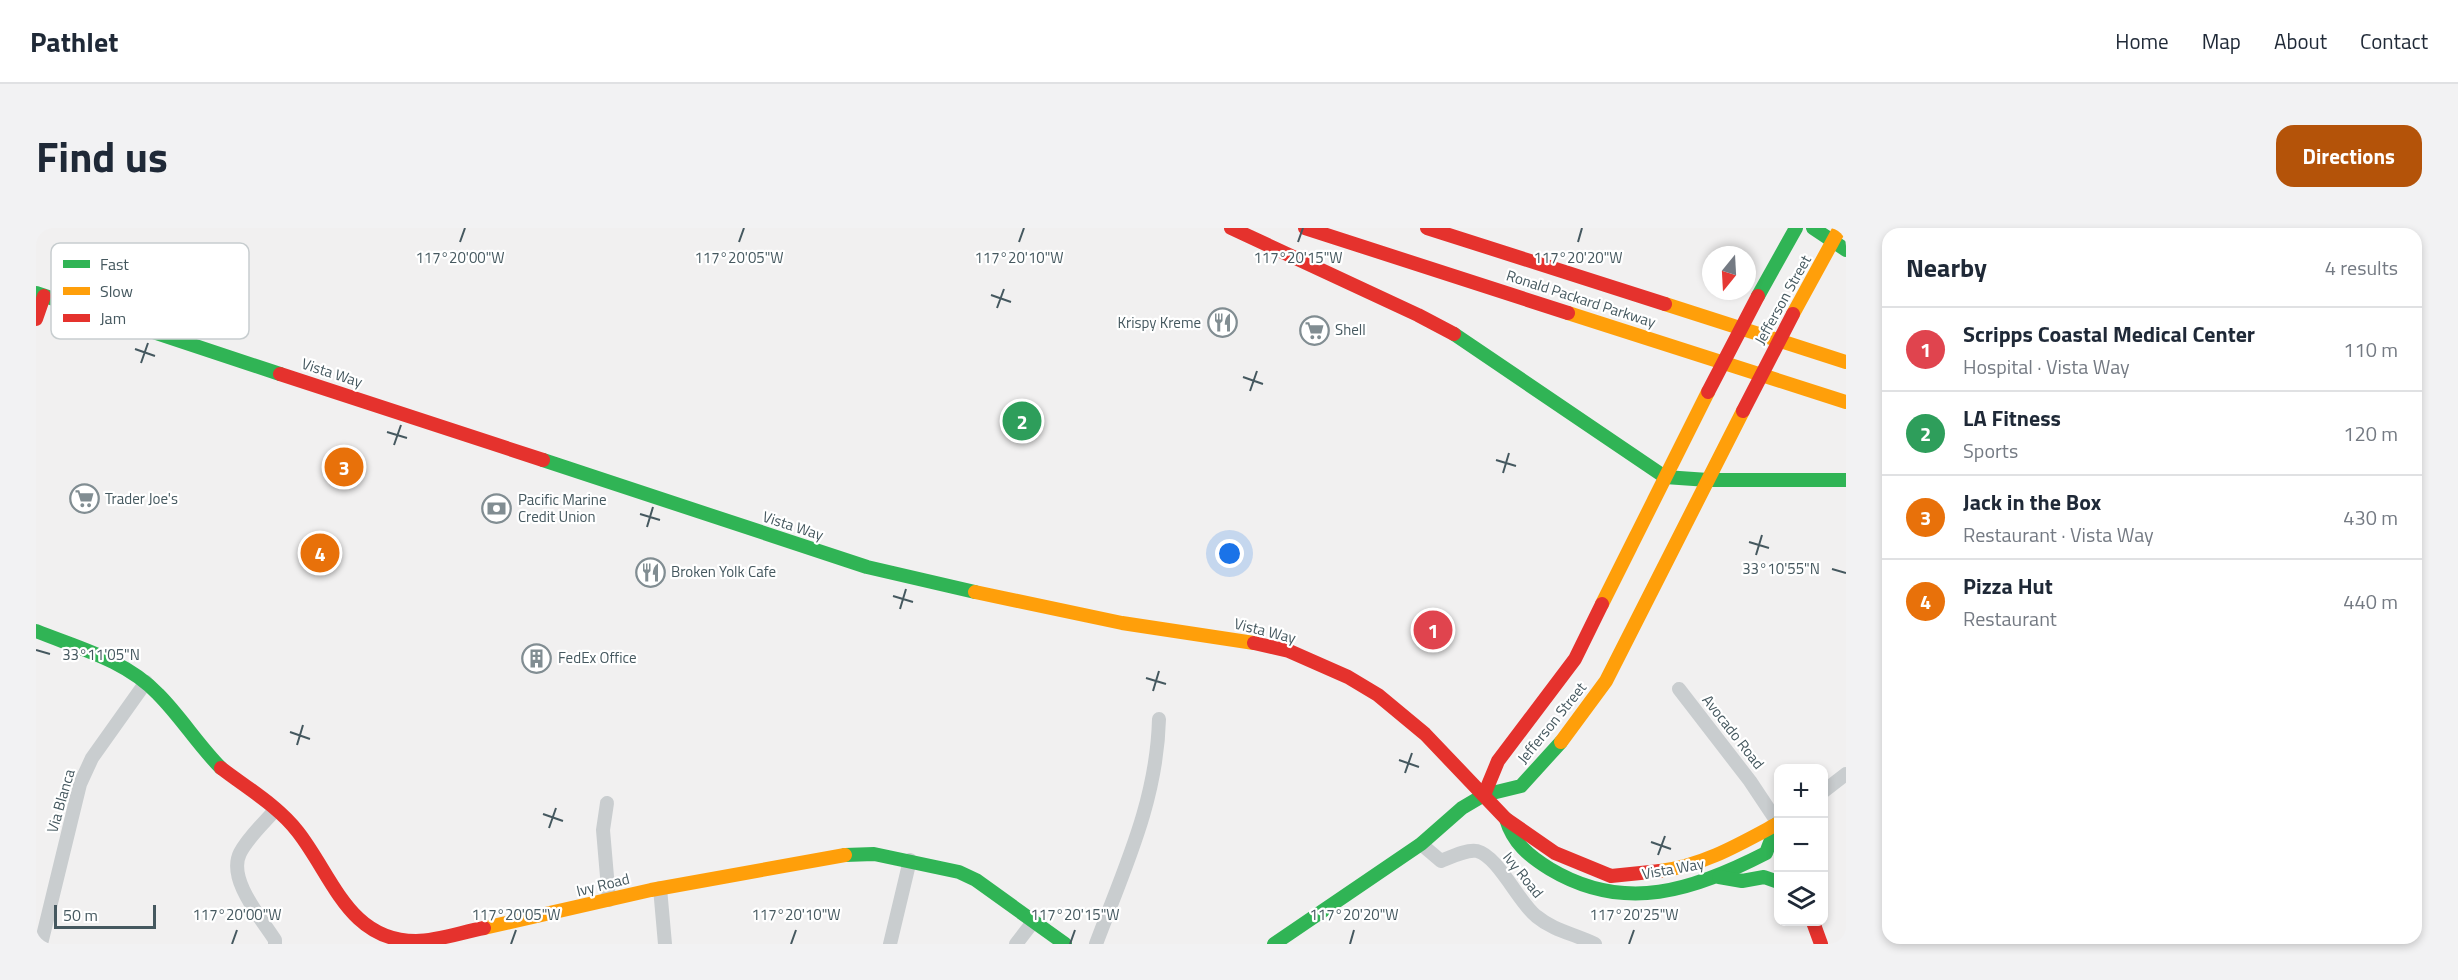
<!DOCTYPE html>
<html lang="en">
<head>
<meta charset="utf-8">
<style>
	:root { --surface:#fff; --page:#f2f2f3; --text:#1f2937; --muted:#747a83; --line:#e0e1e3; --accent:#b45309 }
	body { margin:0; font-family:"Titillium Web",sans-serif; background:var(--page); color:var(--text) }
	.controls { position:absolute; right:18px; bottom:18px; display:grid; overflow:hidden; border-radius:12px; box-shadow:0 3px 9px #0003 }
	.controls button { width:54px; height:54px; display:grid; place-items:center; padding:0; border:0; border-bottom:2px solid var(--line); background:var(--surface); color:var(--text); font:30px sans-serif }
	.compass { position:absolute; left:1666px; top:18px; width:54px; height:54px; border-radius:50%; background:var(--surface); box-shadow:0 3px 9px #0003; rotate:198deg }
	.scale { position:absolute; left:18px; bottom:15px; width:102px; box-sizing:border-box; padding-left:6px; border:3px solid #45585f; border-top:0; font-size:16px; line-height:21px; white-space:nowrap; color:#45585f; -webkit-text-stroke:4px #fff; paint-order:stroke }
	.you { position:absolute; left:1194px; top:326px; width:21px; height:21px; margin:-15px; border:4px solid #fff; border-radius:50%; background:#1a73e8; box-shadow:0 0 0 9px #1a73e833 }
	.badge { display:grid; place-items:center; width:39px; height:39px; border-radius:50%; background:var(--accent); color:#fff; font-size:20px; font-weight:700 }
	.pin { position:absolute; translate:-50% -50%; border:3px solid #fff; box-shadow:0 2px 6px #0006 }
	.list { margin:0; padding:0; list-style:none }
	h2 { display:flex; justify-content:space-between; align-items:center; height:78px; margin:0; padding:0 24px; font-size:26px }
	h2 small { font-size:20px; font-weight:400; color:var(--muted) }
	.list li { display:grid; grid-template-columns:39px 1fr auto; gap:18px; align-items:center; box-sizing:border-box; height:84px; padding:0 24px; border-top:2px solid var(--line) }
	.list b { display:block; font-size:22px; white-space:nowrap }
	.list p { margin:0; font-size:20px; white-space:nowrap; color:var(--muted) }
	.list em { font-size:20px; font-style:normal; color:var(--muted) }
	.icon { flex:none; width:33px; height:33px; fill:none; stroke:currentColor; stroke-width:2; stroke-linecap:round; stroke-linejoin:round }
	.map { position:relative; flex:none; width:1810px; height:716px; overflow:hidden; border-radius:18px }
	header { display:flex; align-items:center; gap:36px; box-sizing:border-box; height:84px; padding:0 30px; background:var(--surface); border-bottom:2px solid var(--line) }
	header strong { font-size:28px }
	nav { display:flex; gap:33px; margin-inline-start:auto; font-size:21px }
	.intro { display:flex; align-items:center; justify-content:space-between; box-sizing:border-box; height:144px; padding:0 36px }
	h1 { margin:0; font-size:42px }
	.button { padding:15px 27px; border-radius:18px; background:var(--accent); color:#fff; font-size:21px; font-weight:700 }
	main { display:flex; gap:36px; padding:0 36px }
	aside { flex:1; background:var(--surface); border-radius:18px; box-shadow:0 3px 9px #0003 }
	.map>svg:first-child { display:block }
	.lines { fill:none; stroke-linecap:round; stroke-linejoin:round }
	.street { stroke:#c9cdcf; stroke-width:14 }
	.fast { stroke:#30b455; stroke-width:14 }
	.slow { stroke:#ff9f0a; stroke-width:14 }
	.jam { stroke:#e5322d; stroke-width:14 }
	.jam-bridge { stroke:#e5322d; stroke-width:14 }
	.ticks { fill:none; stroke:#45585f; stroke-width:2 }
	.labels { text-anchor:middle; stroke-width:4.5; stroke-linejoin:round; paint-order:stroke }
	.street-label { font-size:15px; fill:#45585f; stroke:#fff }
	.poi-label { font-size:15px; fill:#45585f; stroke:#fff; text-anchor:start }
	.key { fill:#fff; stroke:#c7cdcf; stroke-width:1.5 }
	.key-label { font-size:16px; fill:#45585f }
	.ticks-label { font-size:15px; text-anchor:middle; fill:#45585f; stroke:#fff; stroke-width:4.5; stroke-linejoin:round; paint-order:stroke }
</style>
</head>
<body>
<header>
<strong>Pathlet</strong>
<nav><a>Home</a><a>Map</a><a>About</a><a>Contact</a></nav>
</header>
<div class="intro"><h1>Find us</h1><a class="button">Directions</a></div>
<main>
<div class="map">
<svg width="1810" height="716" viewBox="0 0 1810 716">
	<rect width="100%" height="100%" fill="#f1f0f0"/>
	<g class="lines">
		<g class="street">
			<path d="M 1643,461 L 1714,553 L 1742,595"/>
			<path d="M 1788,563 L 1810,546"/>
			<path d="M 571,575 L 567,602 L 573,672"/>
			<path d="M 1385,616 L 1405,633 C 1415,629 1431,621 1441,623 C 1462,628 1483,675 1500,688 C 1518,703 1539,706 1559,716"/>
			<path d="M 624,660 L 629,716"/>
			<path d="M 5,716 L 44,556 L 56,530 L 110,454"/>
			<path d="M 239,716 L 239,712 C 225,690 191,651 204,625 C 212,609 229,594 240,581"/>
			<path d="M 854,716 L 874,632"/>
			<path d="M 980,716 L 997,694"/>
			<path d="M 1060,716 C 1088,641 1121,573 1123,491"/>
		</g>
		<g class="fast">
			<path d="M 1777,0 L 1810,22"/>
			<path d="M 0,65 L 244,146"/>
			<path d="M 1722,68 L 1760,0"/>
			<path d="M 1418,106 L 1629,249 L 1672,252 L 1810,252"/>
			<path d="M 507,232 L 831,339 L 939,364"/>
			<path d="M 0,403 C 42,420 90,432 122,466 C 145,489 162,517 185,540"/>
			<path d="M 1470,591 C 1477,615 1493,628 1514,641 C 1589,686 1658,662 1730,625 L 1741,596"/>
			<path d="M 809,627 L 838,626 L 923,644 L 940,652 L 1029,716"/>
			<path d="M 1683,649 L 1706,653 L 1728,649 L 1742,654"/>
			<path d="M 1238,716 L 1385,616 L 1426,580 L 1448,567 L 1485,558 L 1525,514"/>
		</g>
		<g class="slow">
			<path d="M 1629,76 L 1810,134"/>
			<path d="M 1532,85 L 1810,174"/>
			<path d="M 1757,86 L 1804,0"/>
			<path d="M 939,364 L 1086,395 L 1218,415"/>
			<path d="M 1566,376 L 1672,164"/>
			<path d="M 1525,514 L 1570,453 L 1707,183"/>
			<path d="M 1624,643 C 1668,637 1702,617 1741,596"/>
			<path d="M 448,700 L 615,662 L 809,627"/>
		</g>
		<g class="jam">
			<path d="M 1195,0 L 1382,87 L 1418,106"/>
			<path d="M 1269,0 L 1532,85"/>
			<path d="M 1391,0 L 1629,76"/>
			<path d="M 0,91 L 8,68"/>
			<path d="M 244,146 L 507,232"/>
			<path d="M 1218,415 L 1253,423 L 1312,449 L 1342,467 L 1389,506 L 1470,591 L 1519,625 L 1575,648 L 1624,643"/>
			<path d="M 185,540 C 211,560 242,578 262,604 C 297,649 313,713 380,713 C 402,713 426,704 448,700"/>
			<path d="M 1448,567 L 1462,533 L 1539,431 L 1566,376"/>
			<path d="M 1777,694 L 1785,716"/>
		</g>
		<g class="jam-bridge">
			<path d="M 1672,164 L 1722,68"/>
			<path d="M 1707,183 L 1757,86"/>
		</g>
	</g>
	<path class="ticks" d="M 424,14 L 429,0M 703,14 L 708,0M 983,14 L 988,0M 1262,14 L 1267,0M 1542,14 L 1546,0M 955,67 L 975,74M 961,80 L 968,61M 99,121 L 119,128M 105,135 L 112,115M 1207,149 L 1227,156M 1214,163 L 1221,143M 351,204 L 371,210M 358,217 L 365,197M 1460,232 L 1480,238M 1467,245 L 1473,225M 604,286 L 624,292M 611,299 L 617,279M 1713,314 L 1733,320M 1720,327 L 1726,307M 1796,341 L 1810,345M 857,368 L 877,374M 864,381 L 870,361M 0,422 L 14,426M 1110,450 L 1130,456M 1117,463 L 1123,443M 254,504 L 274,511M 261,517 L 267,497M 1363,532 L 1383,539M 1369,545 L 1376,525M 507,586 L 527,593M 513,600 L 520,580M 1615,614 L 1635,621M 1622,627 L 1629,608M 196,716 L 201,702M 475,716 L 480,702M 755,716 L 760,702M 1034,716 L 1039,702M 1314,716 L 1318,702M 1593,716 L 1598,702"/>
	<defs>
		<symbol id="restaurant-ring" viewBox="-11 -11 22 22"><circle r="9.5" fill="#fff" stroke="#818d92" stroke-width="1.5"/><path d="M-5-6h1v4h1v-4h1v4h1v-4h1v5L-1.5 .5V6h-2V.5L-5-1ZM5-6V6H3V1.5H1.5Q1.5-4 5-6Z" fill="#818d92"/></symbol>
		<symbol id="supermarket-ring" viewBox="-11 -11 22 22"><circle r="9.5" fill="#fff" stroke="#818d92" stroke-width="1.5"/><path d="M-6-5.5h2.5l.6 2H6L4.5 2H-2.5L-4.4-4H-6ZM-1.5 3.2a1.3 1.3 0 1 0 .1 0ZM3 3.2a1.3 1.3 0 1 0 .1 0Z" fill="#818d92"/></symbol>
		<symbol id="bank-ring" viewBox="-11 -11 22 22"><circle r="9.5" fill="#fff" stroke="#818d92" stroke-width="1.5"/><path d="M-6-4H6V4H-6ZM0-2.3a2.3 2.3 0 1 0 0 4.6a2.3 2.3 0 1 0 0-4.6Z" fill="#818d92"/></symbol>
		<symbol id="building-ring" viewBox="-11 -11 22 22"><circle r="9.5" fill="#fff" stroke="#818d92" stroke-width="1.5"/><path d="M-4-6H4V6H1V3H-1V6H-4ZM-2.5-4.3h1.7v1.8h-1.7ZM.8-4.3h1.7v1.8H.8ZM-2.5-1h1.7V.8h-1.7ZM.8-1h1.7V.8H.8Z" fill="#818d92"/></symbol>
	</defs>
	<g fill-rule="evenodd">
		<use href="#restaurant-ring" x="1170" y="78" width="33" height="33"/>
		<use href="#supermarket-ring" x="1262" y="86" width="33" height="33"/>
		<use href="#supermarket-ring" x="32" y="254" width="33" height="33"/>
		<use href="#bank-ring" x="444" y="264" width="33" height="33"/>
		<use href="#restaurant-ring" x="598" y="328" width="33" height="33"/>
		<use href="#building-ring" x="484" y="414" width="33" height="33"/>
	</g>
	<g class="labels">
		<g class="street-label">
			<text transform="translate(1545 71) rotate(18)" y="5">Ronald Packard Parkway</text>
			<text transform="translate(1747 72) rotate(-61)" y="5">Jefferson Street</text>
			<text transform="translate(296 145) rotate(18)" y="5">Vista Way</text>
			<text transform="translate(757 298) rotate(18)" y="5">Vista Way</text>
			<text transform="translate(1229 403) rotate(14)" y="5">Vista Way</text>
			<text transform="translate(1516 495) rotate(-51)" y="5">Jefferson Street</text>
			<text transform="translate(1697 504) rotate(52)" y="5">Avocado Road</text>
			<text transform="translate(25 573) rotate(-74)" y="5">Via Blanca</text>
			<text transform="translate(1637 641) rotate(-10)" y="5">Vista Way</text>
			<text transform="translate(1487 647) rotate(51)" y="5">Ivy Road</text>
			<text transform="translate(567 657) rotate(-14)" y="5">Ivy Road</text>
		</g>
		<g class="poi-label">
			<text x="1165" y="100" text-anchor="end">Krispy Kreme</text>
			<text x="1299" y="107">Shell</text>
			<text x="69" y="276">Trader Joe's</text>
			<text x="482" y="277">Pacific Marine<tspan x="482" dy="17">Credit Union</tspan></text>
			<text x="635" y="349">Broken Yolk Cafe</text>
			<text x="522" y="435">FedEx Office</text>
		</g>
	</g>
	<rect x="15" y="15" width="198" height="96" rx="9" class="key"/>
	<rect x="27" y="32" width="27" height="8" fill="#30b455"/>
	<rect x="27" y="59" width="27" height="8" fill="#ff9f0a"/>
	<rect x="27" y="86" width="27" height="8" fill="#e5322d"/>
	<g class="key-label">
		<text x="64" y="42">Fast</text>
		<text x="64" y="69">Slow</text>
		<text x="64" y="96">Jam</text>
	</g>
	<g class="ticks-label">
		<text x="424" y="35">117°20'00"W</text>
		<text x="703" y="35">117°20'05"W</text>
		<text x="983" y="35">117°20'10"W</text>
		<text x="1262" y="35">117°20'15"W</text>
		<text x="1542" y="35">117°20'20"W</text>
		<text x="1745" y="346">33°10'55"N</text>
		<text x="65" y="432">33°11'05"N</text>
		<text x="201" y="692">117°20'00"W</text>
		<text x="480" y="692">117°20'05"W</text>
		<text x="760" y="692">117°20'10"W</text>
		<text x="1039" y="692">117°20'15"W</text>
		<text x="1318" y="692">117°20'20"W</text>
		<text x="1598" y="692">117°20'25"W</text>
	</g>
</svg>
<div class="controls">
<button>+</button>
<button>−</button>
<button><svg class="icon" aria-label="layers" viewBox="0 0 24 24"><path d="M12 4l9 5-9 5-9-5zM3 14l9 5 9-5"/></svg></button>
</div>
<svg class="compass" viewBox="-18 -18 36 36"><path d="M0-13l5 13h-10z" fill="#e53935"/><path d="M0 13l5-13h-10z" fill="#747a83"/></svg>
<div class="scale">50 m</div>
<div class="you"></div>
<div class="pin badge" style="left:1397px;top:402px;background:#e0444e">1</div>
<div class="pin badge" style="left:986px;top:193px;background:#2e9e5b">2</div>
<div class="pin badge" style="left:308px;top:239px;background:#e8710a">3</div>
<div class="pin badge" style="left:284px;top:325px;background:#e8710a">4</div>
</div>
<aside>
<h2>Nearby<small>4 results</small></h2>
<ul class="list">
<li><span class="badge" style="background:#e0444e">1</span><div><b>Scripps Coastal Medical Center</b><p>Hospital · Vista Way</p></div><em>110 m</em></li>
<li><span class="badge" style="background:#2e9e5b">2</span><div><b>LA Fitness</b><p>Sports</p></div><em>120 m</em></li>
<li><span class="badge" style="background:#e8710a">3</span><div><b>Jack in the Box</b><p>Restaurant · Vista Way</p></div><em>430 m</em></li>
<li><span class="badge" style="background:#e8710a">4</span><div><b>Pizza Hut</b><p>Restaurant</p></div><em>440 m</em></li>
</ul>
</aside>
</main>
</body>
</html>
